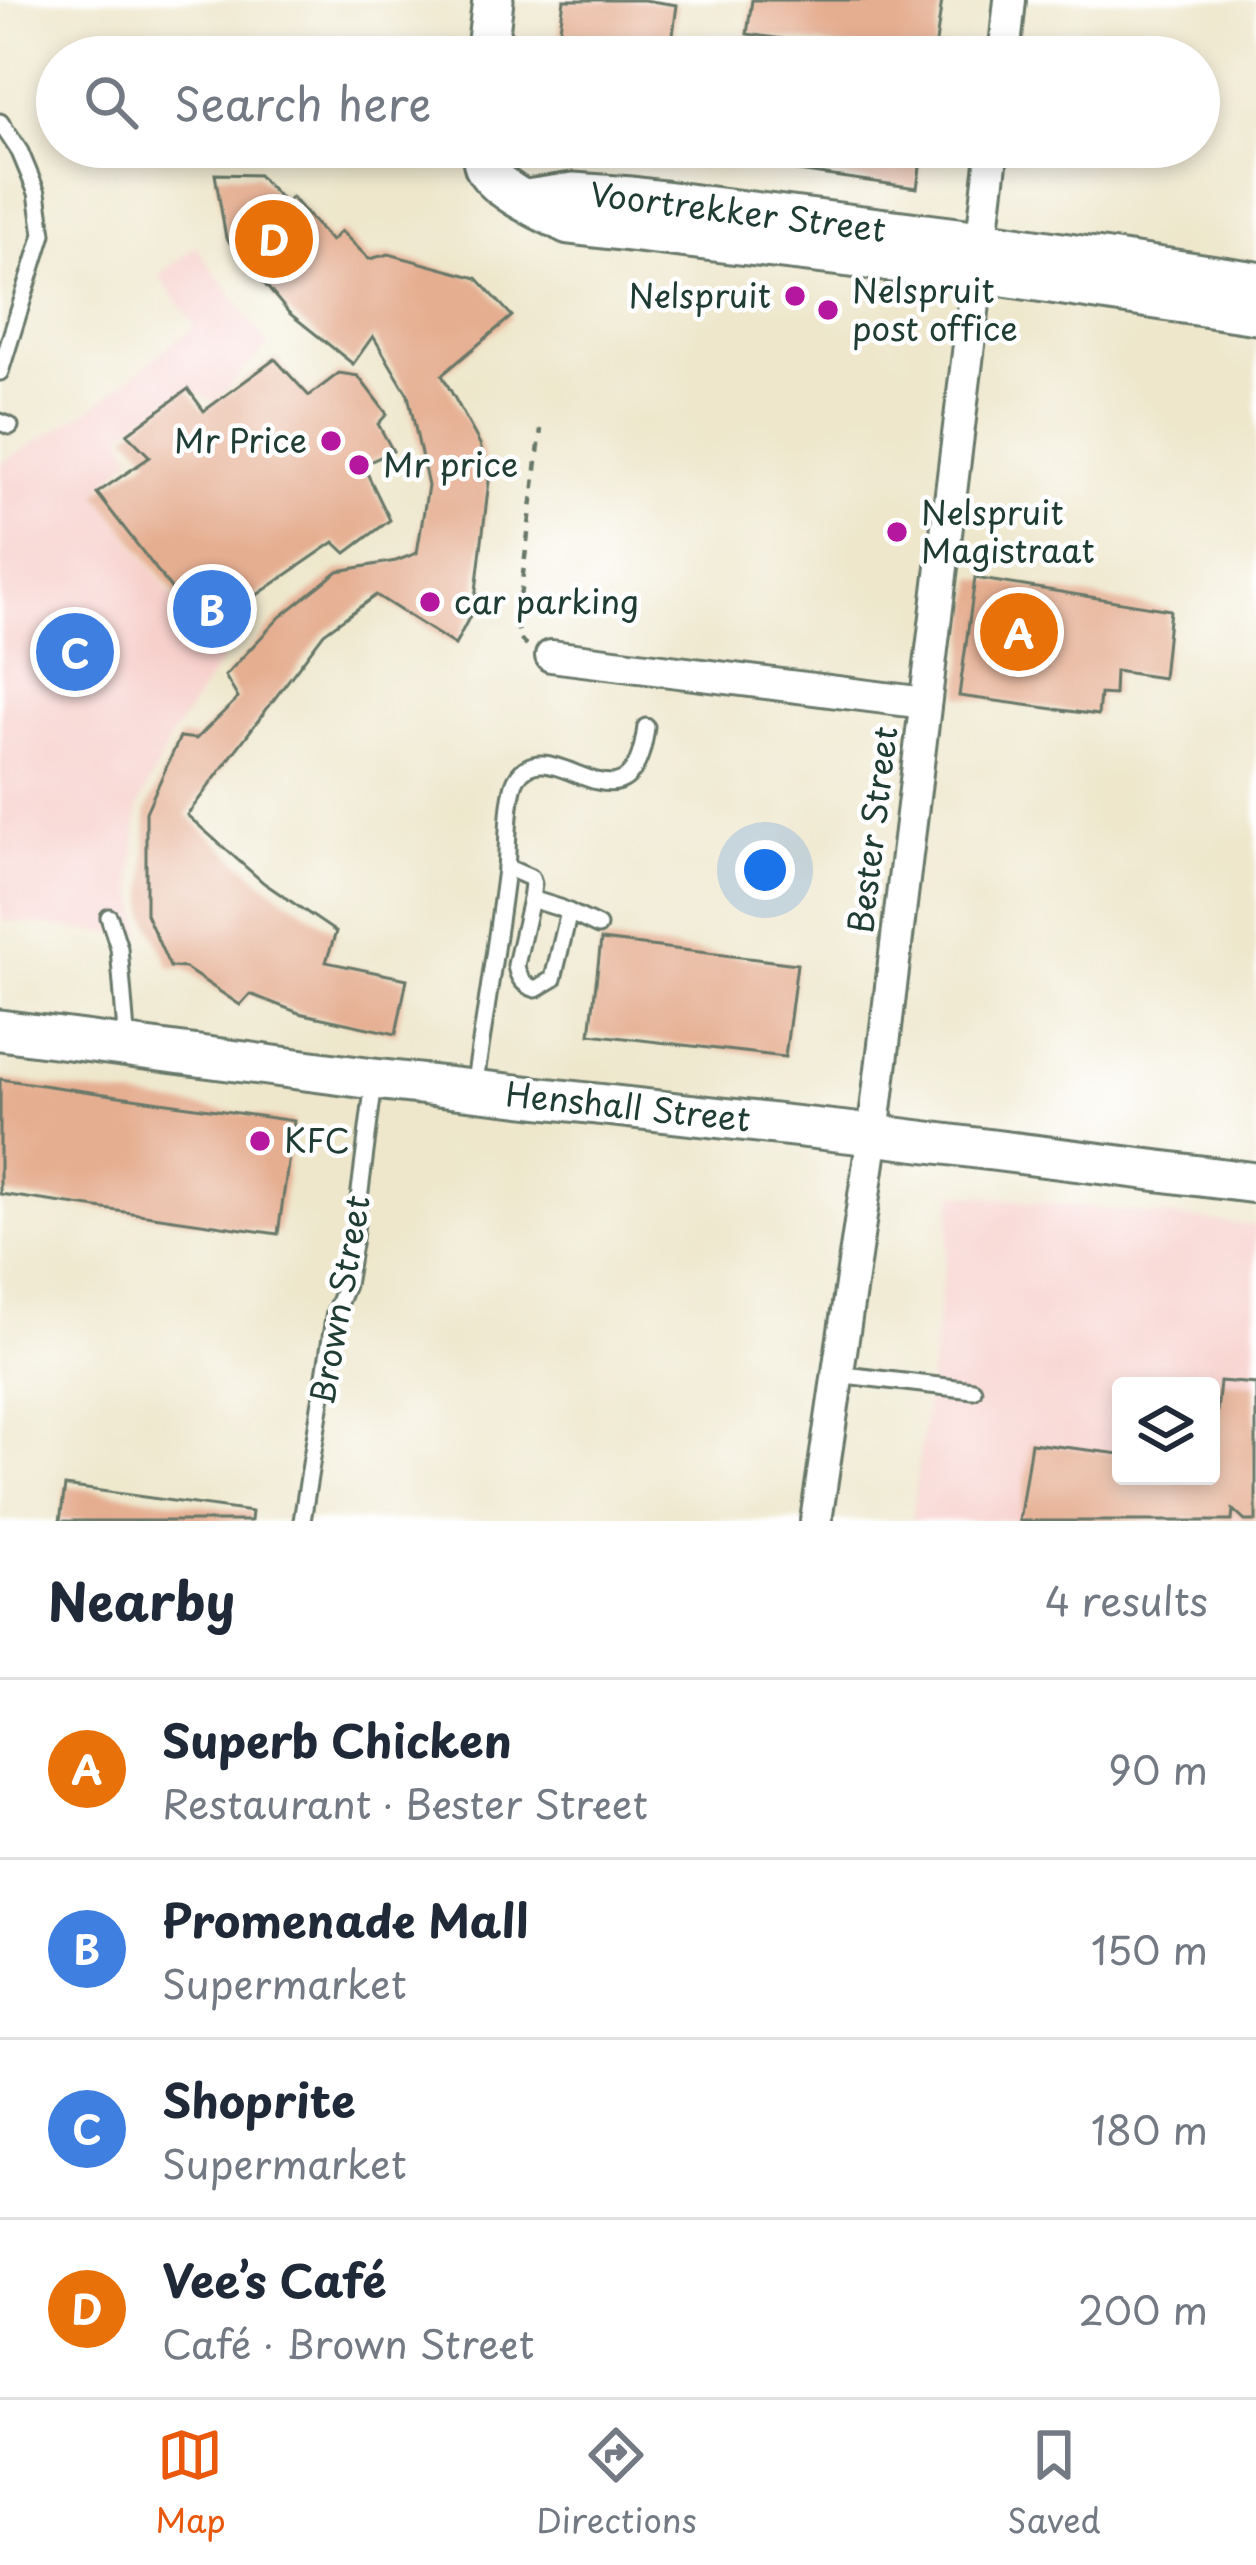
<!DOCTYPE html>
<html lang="en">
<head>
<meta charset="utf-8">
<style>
	:root { --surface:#fff; --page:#f2f2f3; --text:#1f2937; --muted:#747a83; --line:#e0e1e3; --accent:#ea580c }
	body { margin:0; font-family:"Playpen Sans",sans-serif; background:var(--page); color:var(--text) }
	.controls { position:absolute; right:36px; bottom:36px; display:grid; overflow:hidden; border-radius:12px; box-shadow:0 6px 18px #0003 }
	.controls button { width:108px; height:108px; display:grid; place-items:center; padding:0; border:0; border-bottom:3px solid var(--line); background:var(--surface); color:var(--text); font:60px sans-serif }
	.you { position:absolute; left:765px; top:870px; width:42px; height:42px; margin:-30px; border:9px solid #fff; border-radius:50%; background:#1a73e8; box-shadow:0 0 0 18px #1a73e833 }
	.badge { display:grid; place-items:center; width:78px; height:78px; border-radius:50%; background:var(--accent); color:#fff; font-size:39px; font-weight:700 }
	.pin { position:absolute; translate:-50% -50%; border:6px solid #fff; box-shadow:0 3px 12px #0006 }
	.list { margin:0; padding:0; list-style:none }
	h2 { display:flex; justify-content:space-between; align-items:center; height:156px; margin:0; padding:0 48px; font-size:51px }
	h2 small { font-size:39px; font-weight:400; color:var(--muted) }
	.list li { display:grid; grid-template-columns:78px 1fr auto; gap:36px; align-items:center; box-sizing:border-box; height:180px; padding:0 48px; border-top:3px solid var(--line) }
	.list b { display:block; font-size:45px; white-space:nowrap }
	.list p { margin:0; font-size:39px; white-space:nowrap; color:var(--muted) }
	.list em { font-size:39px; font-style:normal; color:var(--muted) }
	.icon { flex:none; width:66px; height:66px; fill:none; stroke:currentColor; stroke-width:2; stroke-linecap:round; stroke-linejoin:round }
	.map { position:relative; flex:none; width:1256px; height:1521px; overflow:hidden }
	.search { position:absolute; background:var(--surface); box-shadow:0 6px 18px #0003; left:36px; right:36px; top:36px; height:132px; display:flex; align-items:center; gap:30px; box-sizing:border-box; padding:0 42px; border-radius:66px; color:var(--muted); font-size:45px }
	.sheet { height:876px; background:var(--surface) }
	nav { display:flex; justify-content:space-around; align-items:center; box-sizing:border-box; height:168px; border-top:3px solid var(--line); background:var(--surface); font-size:33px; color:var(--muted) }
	nav a { display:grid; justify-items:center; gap:6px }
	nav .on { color:var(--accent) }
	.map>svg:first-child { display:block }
	.built { fill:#f7d0cc; fill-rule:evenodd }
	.building { fill:#e5ae91 }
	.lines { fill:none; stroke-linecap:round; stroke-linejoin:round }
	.lane-casing { stroke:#677869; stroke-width:21 }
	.street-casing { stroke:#677869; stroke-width:36 }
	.secondary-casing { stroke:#677869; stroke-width:45 }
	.path { stroke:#677869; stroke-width:4.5; stroke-dasharray:9 9; stroke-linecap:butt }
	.lane { stroke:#fff; stroke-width:15 }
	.street { stroke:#fff; stroke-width:30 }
	.secondary { stroke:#fff; stroke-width:39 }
	.poi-dot { fill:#b5179e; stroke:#fff; stroke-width:4.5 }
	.labels { text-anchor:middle; stroke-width:9; stroke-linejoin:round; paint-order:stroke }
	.street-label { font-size:33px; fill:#1f3d34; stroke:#fff }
	.poi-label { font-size:33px; fill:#1f3d34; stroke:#fff; text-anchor:start }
</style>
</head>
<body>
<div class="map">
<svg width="1256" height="1521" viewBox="0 0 1256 1521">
	<rect width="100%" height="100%" fill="#fff"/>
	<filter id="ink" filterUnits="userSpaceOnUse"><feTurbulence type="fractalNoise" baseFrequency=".00833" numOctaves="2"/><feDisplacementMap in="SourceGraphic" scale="24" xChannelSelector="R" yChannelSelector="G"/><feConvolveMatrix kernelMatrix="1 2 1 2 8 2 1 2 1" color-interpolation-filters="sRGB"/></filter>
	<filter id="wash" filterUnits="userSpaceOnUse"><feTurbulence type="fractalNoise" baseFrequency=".004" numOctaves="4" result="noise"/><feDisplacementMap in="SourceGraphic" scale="48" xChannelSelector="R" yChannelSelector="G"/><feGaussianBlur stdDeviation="2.7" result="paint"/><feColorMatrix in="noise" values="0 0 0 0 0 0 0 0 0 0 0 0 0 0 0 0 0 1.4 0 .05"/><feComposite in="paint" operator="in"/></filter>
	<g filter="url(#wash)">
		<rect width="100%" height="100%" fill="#eee7cc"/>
		<g class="built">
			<path d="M 196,246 L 268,345 L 216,401 L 188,389 L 122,432 L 132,456 L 97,493 L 221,661 L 171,737 L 138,807 L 133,877 L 143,937 L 0,920 L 0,464 L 92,408 L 195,326 L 159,276 Z"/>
			<path d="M 954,1193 L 1256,1226 L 1256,1521 L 911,1521 ZM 1121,1386 L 1211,1386 L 1211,1476 L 1121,1476 Z"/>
		</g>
		<g id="blocks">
			<g class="building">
				<path d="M 564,0 L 644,0 L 677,5 L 670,57 L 556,57 Z"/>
				<path d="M 752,0 L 942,0 L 934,57 L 912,57 L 747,34 Z"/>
				<path d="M 664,147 L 731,147 L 729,159 L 664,150 Z"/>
				<path d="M 794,147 L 923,147 L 917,188 L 791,170 Z"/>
				<path d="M 215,174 L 258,175 L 286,204 L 291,197 L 331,241 L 341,231 L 369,259 L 389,254 L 477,278 L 512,316 L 442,375 L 480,444 L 489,481 L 474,608 L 455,645 L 376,595 L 324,633 L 187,815 L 264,883 L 336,932 L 326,962 L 407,979 L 396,1034 L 299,1013 L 250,994 L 240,1005 L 185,968 L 170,967 L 146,914 L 146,812 L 180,737 L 196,739 L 238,698 L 225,676 L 280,617 L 338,571 L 396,561 L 417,553 L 428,486 L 408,395 L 373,336 L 353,364 L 289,313 L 226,238 Z"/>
				<path d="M 275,359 L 309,396 L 339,373 L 358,376 L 387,414 L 378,424 L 393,451 L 363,465 L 390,520 L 346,553 L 334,542 L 244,604 L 208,636 L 97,493 L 150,457 L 127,434 L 188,389 L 204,411 Z"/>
				<path d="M 975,578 L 1170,610 L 1163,678 L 1115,671 L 1114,695 L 1100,694 L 1098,715 L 959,696 Z"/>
				<path d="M 601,940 L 797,964 L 785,1057 L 590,1034 Z"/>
				<path d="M 0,1079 L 294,1121 L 278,1234 L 0,1194 Z"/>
				<path d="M 1220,1381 L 1256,1384 L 1256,1521 L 1245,1521 L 1233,1510 L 1232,1521 L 1019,1521 L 1031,1443 L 1121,1454 L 1121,1476 L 1211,1476 Z"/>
				<path d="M 65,1486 L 252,1512 L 251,1521 L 60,1521 Z"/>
			</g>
		</g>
	</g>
	<g filter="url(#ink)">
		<use href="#blocks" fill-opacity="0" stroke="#677869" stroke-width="3"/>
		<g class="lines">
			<defs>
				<g id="lane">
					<path d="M 0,122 L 20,152 L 37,193 L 43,234 L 0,372"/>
					<path d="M 0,422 L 10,426"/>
					<path d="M 506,867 L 531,878 L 533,884 L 531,899 L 560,908 L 598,926"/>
					<path d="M 531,899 L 516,965 C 518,978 523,985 536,989 L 553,979 L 569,912"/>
					<path d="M 109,917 L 119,948 L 127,1045"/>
					<path d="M 474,1088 C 485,1015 497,942 506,869 C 508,848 507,794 517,778 C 550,725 631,849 646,727"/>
					<path d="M 836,1374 L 973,1390"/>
					<path d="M 302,1521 L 335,1312 L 346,1285 L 354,1238 L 374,1082"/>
				</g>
				<g id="street">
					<path d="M 1004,57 L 1010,0"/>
					<path d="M 551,656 L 925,703"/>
					<path d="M 816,1521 L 873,1135 L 993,147"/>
				</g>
				<g id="secondary">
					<path d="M 486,57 L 493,0"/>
					<path d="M 480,147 C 482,154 483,161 485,167 C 496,191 546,212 569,224 L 978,272 L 1256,314"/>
					<path d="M 526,200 L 573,193 L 632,197 L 982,241 L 1256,282"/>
					<path d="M 0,1030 L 374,1079 L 873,1135 L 1256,1183"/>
				</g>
			</defs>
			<use href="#lane" class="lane-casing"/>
			<use href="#street" class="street-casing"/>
			<use href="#secondary" class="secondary-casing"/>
			<path class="path" d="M 527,646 L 519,638 L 517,622 L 541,429"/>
			<use href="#lane" class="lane"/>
			<use href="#street" class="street"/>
			<use href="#secondary" class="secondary"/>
		</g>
	</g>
	<g class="poi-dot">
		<circle cx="795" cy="296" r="12"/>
		<circle cx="828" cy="310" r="12"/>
		<circle cx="331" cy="441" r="12"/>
		<circle cx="359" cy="465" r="12"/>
		<circle cx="897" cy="532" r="12"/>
		<circle cx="430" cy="602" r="12"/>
		<circle cx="260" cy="1141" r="12"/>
	</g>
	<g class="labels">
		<g class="street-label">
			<text transform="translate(738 212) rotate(7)" y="12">Voortrekker Street</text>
			<text transform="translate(873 830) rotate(-83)" y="12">Bester Street</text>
			<text transform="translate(628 1107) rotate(6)" y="12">Henshall Street</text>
			<text transform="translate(340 1300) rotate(-80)" y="12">Brown Street</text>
		</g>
		<g class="poi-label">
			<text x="852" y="303">Nelspruit<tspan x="852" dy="38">post office</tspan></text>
			<text x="771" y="308" text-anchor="end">Nelspruit</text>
			<text x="307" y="453" text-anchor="end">Mr Price</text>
			<text x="383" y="477">Mr price</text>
			<text x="921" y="525">Nelspruit<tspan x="921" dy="38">Magistraat</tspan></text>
			<text x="454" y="614">car parking</text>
			<text x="284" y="1153">KFC</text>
		</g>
	</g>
</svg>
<div class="controls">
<button><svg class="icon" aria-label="layers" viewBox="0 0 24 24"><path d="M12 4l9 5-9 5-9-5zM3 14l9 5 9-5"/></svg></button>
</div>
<div class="you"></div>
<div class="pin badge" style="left:1019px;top:632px;background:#e8710a">A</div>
<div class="pin badge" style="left:212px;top:609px;background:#3f7fe0">B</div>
<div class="pin badge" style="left:75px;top:652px;background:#3f7fe0">C</div>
<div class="pin badge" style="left:274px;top:239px;background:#e8710a">D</div>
<div class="search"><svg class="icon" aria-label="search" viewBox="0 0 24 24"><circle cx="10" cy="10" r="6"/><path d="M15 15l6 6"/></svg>Search here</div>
</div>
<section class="sheet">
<h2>Nearby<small>4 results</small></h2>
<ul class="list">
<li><span class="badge" style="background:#e8710a">A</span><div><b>Superb Chicken</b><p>Restaurant · Bester Street</p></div><em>90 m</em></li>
<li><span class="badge" style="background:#3f7fe0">B</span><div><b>Promenade Mall</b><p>Supermarket</p></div><em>150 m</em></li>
<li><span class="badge" style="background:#3f7fe0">C</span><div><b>Shoprite</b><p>Supermarket</p></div><em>180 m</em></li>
<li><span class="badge" style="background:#e8710a">D</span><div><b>Vee’s Café</b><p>Café · Brown Street</p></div><em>200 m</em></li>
</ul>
</section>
<nav>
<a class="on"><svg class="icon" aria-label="map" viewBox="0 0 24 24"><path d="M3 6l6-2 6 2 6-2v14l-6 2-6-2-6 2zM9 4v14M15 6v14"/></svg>Map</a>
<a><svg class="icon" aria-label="directions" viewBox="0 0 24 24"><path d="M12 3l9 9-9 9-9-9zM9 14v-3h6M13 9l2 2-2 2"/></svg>Directions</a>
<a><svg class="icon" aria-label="saved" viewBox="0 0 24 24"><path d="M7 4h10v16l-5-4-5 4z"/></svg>Saved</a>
</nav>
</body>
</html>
